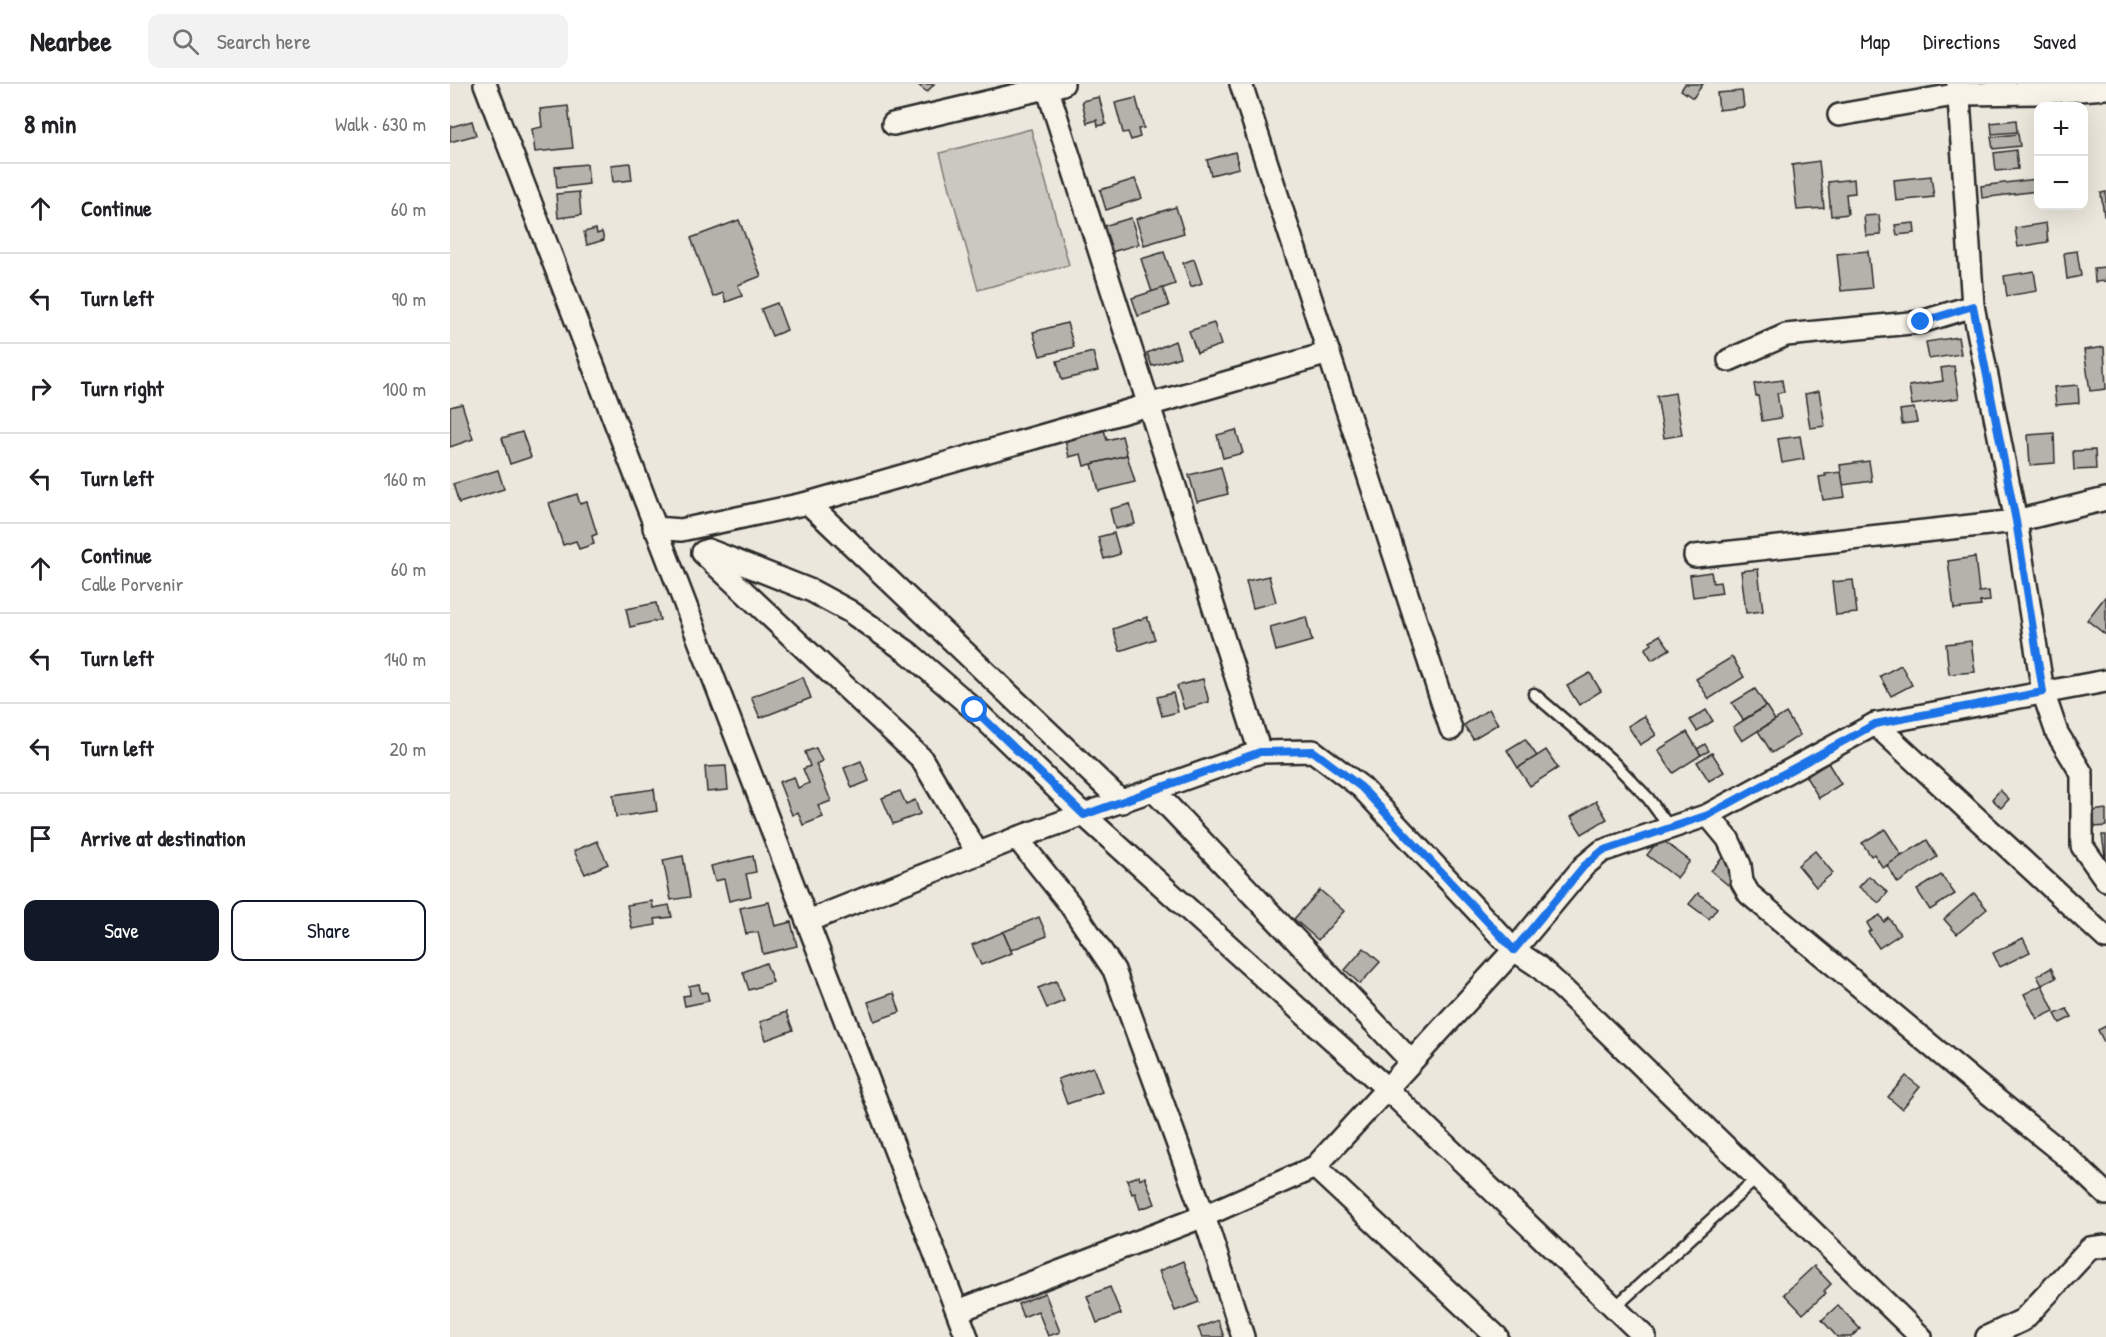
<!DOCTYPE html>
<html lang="en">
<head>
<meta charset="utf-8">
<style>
	:root { --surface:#fff; --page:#f2f2f2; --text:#202124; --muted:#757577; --line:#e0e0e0; --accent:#111827 }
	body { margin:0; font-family:"Patrick Hand",sans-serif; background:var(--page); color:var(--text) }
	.controls { position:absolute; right:18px; top:18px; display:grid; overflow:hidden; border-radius:12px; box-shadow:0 6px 24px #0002 }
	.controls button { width:54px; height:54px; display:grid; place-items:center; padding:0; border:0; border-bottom:2px solid var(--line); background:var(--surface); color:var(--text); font:30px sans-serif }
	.stop { position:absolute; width:18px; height:18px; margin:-14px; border:4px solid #1a73e8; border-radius:50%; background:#fff }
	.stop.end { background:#1a73e8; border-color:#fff; box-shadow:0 2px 6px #0008 }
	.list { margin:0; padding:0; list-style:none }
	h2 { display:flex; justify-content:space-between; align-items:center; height:78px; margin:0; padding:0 24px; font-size:26px }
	h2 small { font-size:20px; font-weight:400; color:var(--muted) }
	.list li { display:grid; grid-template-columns:39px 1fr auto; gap:18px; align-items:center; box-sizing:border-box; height:90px; padding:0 24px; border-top:2px solid var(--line) }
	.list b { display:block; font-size:22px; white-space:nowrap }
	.list p { margin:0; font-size:20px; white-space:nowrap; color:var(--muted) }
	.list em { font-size:20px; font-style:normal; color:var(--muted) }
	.actions { display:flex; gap:12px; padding:18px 24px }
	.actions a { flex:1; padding:14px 0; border:2px solid var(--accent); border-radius:12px; text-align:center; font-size:21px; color:var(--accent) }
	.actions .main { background:var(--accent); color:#fff }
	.icon { flex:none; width:33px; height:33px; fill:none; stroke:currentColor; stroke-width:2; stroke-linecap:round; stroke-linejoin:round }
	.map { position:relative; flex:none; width:1656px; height:1253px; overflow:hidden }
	header { display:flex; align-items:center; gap:36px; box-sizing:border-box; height:84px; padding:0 30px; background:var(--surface); border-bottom:2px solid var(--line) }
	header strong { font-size:28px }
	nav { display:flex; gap:33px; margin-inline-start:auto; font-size:21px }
	.search { width:420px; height:54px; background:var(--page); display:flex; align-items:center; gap:15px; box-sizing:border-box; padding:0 21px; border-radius:12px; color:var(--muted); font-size:22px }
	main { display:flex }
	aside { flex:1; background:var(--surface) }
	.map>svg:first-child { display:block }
	.green { fill:#cbc8bf; stroke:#7b7a75; stroke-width:1.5 }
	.building { fill:#b5b2ab; stroke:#2b2b2b; stroke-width:1.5 }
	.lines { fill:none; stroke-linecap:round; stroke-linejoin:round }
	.lane-casing { stroke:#2b2b2b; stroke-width:15 }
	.street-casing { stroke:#2b2b2b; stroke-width:26 }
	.lane { stroke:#f7f3e8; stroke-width:10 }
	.street { stroke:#f7f3e8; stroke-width:21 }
	.route { stroke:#1a73e8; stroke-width:8 }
</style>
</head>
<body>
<header>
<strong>Nearbee</strong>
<div class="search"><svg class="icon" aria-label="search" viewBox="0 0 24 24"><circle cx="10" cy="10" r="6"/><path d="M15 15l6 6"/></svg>Search here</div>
<nav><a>Map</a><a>Directions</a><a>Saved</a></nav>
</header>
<main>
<aside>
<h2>8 min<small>Walk · 630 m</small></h2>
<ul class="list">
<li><svg class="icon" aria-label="ahead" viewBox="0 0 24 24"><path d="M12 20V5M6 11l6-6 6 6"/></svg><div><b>Continue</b></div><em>60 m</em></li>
<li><svg class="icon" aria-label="left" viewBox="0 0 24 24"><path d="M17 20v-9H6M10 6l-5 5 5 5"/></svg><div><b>Turn left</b></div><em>90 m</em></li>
<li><svg class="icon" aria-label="right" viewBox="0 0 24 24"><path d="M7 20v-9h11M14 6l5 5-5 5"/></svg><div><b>Turn right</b></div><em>100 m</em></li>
<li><svg class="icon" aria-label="left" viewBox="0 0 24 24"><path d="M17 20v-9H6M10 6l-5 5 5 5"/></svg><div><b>Turn left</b></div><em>160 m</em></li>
<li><svg class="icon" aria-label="ahead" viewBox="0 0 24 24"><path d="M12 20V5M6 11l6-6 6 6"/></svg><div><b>Continue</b><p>Calle Porvenir</p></div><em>60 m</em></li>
<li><svg class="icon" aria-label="left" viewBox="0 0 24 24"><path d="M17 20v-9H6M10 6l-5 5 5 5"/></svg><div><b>Turn left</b></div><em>140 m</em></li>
<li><svg class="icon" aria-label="left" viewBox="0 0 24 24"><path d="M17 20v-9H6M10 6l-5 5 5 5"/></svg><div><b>Turn left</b></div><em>20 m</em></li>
<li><svg class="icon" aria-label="arrive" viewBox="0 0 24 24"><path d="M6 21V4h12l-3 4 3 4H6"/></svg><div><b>Arrive at destination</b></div></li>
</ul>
<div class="actions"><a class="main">Save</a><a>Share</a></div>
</aside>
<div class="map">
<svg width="1656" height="1253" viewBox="0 0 1656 1253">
	<rect width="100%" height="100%" fill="#ebe7dd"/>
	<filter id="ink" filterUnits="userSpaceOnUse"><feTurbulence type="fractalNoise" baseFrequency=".0167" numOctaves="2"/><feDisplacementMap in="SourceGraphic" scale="12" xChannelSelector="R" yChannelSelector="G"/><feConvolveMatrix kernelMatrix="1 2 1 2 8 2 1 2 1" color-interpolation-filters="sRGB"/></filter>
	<g filter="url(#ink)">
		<path class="green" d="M 581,45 L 619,181 L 528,206 L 490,69 Z"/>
		<g class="building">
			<path d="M 467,0 L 484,0 L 477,8 Z"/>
			<path d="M 1235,0 L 1253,0 L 1243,14 L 1231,6 Z"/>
			<path d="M 1292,7 L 1294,23 L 1269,26 L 1267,9 Z"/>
			<path d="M 649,13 L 656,40 L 648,42 L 647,36 L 637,39 L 632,17 Z"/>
			<path d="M 686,14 L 694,44 L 688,45 L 690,53 L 681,56 L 678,48 L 673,49 L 665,19 Z"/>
			<path d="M 118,22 L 123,64 L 85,68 L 82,45 L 92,43 L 90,25 Z"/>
			<path d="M 1566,36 L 1567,48 L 1542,50 L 1541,39 Z"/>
			<path d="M 22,37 L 26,51 L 0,58 L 0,43 Z"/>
			<path d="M 1568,50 L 1570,62 L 1543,65 L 1541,53 Z"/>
			<path d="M 1566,66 L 1568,85 L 1546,87 L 1544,69 Z"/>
			<path d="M 785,68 L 789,84 L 761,91 L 757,76 Z"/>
			<path d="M 1369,77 L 1374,124 L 1347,126 L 1342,81 Z"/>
			<path d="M 180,79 L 182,96 L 163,98 L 161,81 Z"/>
			<path d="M 137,80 L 139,100 L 107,104 L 105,83 Z"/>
			<path d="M 1481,92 L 1484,113 L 1446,117 L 1444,96 Z"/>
			<path d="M 685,95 L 692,114 L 656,126 L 650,106 Z"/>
			<path d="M 1404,95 L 1405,109 L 1396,110 L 1398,130 L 1381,132 L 1378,98 Z"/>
			<path d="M 1586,95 L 1587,107 L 1532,114 L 1531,102 Z"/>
			<path d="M 129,108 L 131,131 L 108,134 L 106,110 Z"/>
			<path d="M 1656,108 L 1656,132 L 1654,132 L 1651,109 Z"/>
			<path d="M 726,123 L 734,149 L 694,161 L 686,135 Z"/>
			<path d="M 1429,131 L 1431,151 L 1416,152 L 1414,132 Z"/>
			<path d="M 681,134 L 689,160 L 658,169 L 650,143 Z"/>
			<path d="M 289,136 L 311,192 L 288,201 L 292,212 L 276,218 L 273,209 L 263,213 L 241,154 Z"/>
			<path d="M 1464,139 L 1465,149 L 1447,151 L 1445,141 Z"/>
			<path d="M 1596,139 L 1598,158 L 1568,163 L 1565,144 Z"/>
			<path d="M 146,145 L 147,150 L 152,148 L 154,156 L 137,161 L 134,148 Z"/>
			<path d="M 1418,167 L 1422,204 L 1391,207 L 1387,170 Z"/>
			<path d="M 1627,167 L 1631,192 L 1617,195 L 1614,169 Z"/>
			<path d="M 714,168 L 725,200 L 702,208 L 691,175 Z"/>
			<path d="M 744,175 L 752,199 L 741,203 L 733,179 Z"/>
			<path d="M 1656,183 L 1656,197 L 1645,198 L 1644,184 Z"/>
			<path d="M 1584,187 L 1587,207 L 1557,212 L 1554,192 Z"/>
			<path d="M 713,204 L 719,222 L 688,232 L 682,214 Z"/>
			<path d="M 327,219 L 337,246 L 322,252 L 311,225 Z"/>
			<path d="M 617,239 L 624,263 L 590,272 L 583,248 Z"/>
			<path d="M 764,239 L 771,261 L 747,269 L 739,247 Z"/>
			<path d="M 1508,253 L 1511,270 L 1479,275 L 1476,258 Z"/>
			<path d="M 725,257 L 730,273 L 702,282 L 697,269 Z"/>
			<path d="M 1654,263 L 1656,305 L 1640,307 L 1634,266 Z"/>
			<path d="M 643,268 L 648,287 L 612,296 L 607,277 Z"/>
			<path d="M 1504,282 L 1509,314 L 1462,321 L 1459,302 L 1493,297 L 1491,284 Z"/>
			<path d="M 1332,296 L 1334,308 L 1327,309 L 1331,334 L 1312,337 L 1308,312 L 1306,312 L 1304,300 Z"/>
			<path d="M 1628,301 L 1629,319 L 1606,321 L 1604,303 Z"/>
			<path d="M 1369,307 L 1375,342 L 1360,344 L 1355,310 Z"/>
			<path d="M 1225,309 L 1232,351 L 1214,354 L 1207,312 Z"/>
			<path d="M 12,320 L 23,355 L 0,363 L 0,323 Z"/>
			<path d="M 1464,324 L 1467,338 L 1452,340 L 1450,326 Z"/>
			<path d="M 654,346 L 657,356 L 672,352 L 677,371 L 634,382 L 631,370 L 619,373 L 615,356 Z"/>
			<path d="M 786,346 L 793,369 L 773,374 L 767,351 Z"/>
			<path d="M 72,348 L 81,373 L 60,380 L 52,354 Z"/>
			<path d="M 1604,349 L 1605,379 L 1580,381 L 1578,351 Z"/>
			<path d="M 1350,352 L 1354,375 L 1332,379 L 1328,355 Z"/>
			<path d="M 1645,366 L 1646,385 L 1624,386 L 1623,367 Z"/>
			<path d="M 677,371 L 685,398 L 649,407 L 642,380 Z"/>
			<path d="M 1419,377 L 1422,397 L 1393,401 L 1390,381 Z"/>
			<path d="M 771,383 L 778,410 L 747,418 L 739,391 Z"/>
			<path d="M 48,386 L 54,405 L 9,419 L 3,400 Z"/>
			<path d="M 1391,388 L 1395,413 L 1373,416 L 1369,393 L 1376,392 L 1375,390 Z"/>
			<path d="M 127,410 L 130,420 L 137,418 L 147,450 L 142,452 L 144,460 L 129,465 L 126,457 L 113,461 L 99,419 Z"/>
			<path d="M 680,420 L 685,440 L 665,445 L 660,425 Z"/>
			<path d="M 664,449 L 670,470 L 654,475 L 648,453 Z"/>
			<path d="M 1525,473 L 1529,508 L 1539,507 L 1540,517 L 1530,518 L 1531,522 L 1504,525 L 1498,477 Z"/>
			<path d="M 1308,485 L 1313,527 L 1296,529 L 1291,487 Z"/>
			<path d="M 1261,488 L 1263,499 L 1270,498 L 1272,509 L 1243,513 L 1240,491 Z"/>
			<path d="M 819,492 L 826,518 L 803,524 L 796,497 Z"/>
			<path d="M 1403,496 L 1407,529 L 1386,531 L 1382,498 Z"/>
			<path d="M 1655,513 L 1656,514 L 1656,551 L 1637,536 Z"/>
			<path d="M 206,519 L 210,536 L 180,543 L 176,525 Z"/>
			<path d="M 697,533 L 705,555 L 670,567 L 663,545 Z"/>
			<path d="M 856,533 L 862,557 L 826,567 L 820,543 Z"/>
			<path d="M 1210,551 L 1220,565 L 1202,576 L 1195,565 L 1202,560 L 1200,557 Z"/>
			<path d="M 1521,557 L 1525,588 L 1499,590 L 1496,560 Z"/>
			<path d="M 1282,573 L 1294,593 L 1259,615 L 1246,595 Z"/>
			<path d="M 1451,581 L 1462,601 L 1441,612 L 1430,592 Z"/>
			<path d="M 1140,589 L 1151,607 L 1129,621 L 1117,602 Z"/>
			<path d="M 353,593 L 361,614 L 310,634 L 301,613 Z"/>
			<path d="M 753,595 L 759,618 L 734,625 L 727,602 Z"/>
			<path d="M 1305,605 L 1316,622 L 1293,636 L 1282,619 Z"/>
			<path d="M 723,609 L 728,628 L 712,632 L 707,613 Z"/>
			<path d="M 1316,622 L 1325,636 L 1292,657 L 1283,643 Z"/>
			<path d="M 1039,625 L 1048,640 L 1023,655 L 1014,641 Z"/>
			<path d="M 1256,626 L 1263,637 L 1247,647 L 1240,636 Z"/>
			<path d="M 1336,629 L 1350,651 L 1322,669 L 1308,647 Z"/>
			<path d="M 1194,632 L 1206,651 L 1190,661 L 1178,642 Z"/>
			<path d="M 1237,648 L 1251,671 L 1223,689 L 1208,666 Z"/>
			<path d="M 1075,655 L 1087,672 L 1068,684 L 1057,666 Z"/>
			<path d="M 1255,660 L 1259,667 L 1251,671 L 1247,665 Z"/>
			<path d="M 366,664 L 372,677 L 366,680 L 381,717 L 368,722 L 373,733 L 353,741 L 348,728 L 342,731 L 329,698 L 344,693 L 348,704 L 359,699 L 353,685 L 360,682 L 355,668 Z"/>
			<path d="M 1096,666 L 1108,684 L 1080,702 L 1068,684 Z"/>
			<path d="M 1262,669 L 1274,688 L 1259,697 L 1247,678 Z"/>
			<path d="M 411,677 L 419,697 L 402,704 L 394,684 Z"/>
			<path d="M 1378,679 L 1391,700 L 1369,714 L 1356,693 Z"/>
			<path d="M 276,682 L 278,706 L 257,708 L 255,683 Z"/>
			<path d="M 204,705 L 207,727 L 166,733 L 163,711 Z"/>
			<path d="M 1550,706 L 1559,715 L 1551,724 L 1542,715 Z"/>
			<path d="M 450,707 L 456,720 L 465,716 L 470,730 L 443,740 L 432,714 Z"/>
			<path d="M 1146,717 L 1157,735 L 1132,750 L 1121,733 Z"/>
			<path d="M 1656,725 L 1656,742 L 1645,743 L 1642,727 Z"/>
			<path d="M 1435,745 L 1452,772 L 1433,784 L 1424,770 L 1421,772 L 1412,759 Z"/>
			<path d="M 1652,751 L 1656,751 L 1656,779 Z"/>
			<path d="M 1210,754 L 1240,777 L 1227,794 L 1197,771 Z"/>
			<path d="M 1477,756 L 1487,773 L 1448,799 L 1437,781 Z"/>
			<path d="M 147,757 L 158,780 L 135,790 L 124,767 Z"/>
			<path d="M 1365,767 L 1383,789 L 1366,803 L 1348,781 Z"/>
			<path d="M 233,772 L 240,813 L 221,816 L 213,776 Z"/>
			<path d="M 303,772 L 306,788 L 296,790 L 301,812 L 279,817 L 274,795 L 265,797 L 261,782 Z"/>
			<path d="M 1272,774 L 1289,787 L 1278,801 L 1261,787 Z"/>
			<path d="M 1491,791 L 1505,810 L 1480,826 L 1467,806 Z"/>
			<path d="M 1419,792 L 1438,808 L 1429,819 L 1409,803 Z"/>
			<path d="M 870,806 L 894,827 L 868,856 L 844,835 Z"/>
			<path d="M 1248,809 L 1267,824 L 1259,835 L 1239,820 Z"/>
			<path d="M 1524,809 L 1537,825 L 1507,850 L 1494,835 Z"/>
			<path d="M 202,817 L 203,824 L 219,821 L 222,833 L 205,835 L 206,841 L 182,845 L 177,821 Z"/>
			<path d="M 319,818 L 325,842 L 341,838 L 347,862 L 313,870 L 308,848 L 296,850 L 290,824 Z"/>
			<path d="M 1430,831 L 1434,838 L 1439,834 L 1450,850 L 1429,864 L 1418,848 L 1421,846 L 1417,839 Z"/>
			<path d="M 589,833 L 597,852 L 561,866 L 553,848 Z"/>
			<path d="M 553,848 L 562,869 L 531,881 L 522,861 Z"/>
			<path d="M 1573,854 L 1580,868 L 1550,883 L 1543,869 Z"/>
			<path d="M 914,864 L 930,878 L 910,900 L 895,886 Z"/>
			<path d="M 316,879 L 323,898 L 299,906 L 293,888 Z"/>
			<path d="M 1601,884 L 1606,894 L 1592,901 L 1587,892 Z"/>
			<path d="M 606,897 L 614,917 L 597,924 L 588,904 Z"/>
			<path d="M 249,900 L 251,909 L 257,908 L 259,917 L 235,922 L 233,912 L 240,911 L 239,902 Z"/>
			<path d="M 1592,901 L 1604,927 L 1587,935 L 1574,910 Z"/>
			<path d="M 444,909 L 450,928 L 424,937 L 418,918 Z"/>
			<path d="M 1617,925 L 1622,933 L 1610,939 L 1605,930 Z"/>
			<path d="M 336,928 L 343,946 L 316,956 L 310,938 Z"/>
			<path d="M 1656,942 L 1656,957 L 1654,958 L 1648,946 Z"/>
			<path d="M 643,983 L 652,1008 L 617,1020 L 608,995 Z"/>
			<path d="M 1456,992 L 1470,1003 L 1452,1025 L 1438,1013 Z"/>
			<path d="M 689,1092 L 690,1095 L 695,1093 L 705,1120 L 690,1125 L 685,1109 L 682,1110 L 677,1096 Z"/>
			<path d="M 733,1177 L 749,1218 L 725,1227 L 709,1187 Z"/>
			<path d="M 1364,1182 L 1381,1200 L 1374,1207 L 1376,1209 L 1353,1230 L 1334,1210 Z"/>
			<path d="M 660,1203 L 671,1230 L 647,1239 L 637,1212 Z"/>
			<path d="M 595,1209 L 610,1248 L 598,1252 L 588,1227 L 573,1233 L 568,1220 Z"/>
			<path d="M 1388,1221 L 1410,1245 L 1401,1253 L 1387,1253 L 1372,1236 Z"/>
			<path d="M 768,1236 L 774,1253 L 752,1253 L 748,1244 Z"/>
		</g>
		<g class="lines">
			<defs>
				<g id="lane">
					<path d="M 1084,610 L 1160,675 L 1198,714 L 1220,744"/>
					<path d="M 1164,1224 L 1307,1094"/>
				</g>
				<g id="street">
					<path d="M 35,0 C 194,418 357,835 517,1253"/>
					<path d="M 596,0 L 810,668"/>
					<path d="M 791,0 L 1001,645"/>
					<path d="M 1508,0 L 1523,222 L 1566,437 L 1593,608 L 1607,649 L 1632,690 L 1632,762 L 1656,796"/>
					<path d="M 1389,31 L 1510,10 L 1588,9 L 1656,4"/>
					<path d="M 443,40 L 613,0"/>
					<path d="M 1279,276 L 1336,251 L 1471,238 L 1523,222"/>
					<path d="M 358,419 L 672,718"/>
					<path d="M 204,444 L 231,446 L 358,419 L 879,269"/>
					<path d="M 253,468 L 258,466 L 362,507 L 399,527 L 459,569 L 525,626 L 634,731 L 936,1004 L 1195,1253"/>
					<path d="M 253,469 L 471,674 L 528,770"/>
					<path d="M 1245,472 L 1566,437 L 1656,415"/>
					<path d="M 1425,640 L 1656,854"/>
					<path d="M 704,707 L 961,977"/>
					<path d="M 1258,731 L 1278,755 L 1290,781 L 1292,798 L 1299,810 L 1527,1000 L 1615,1071 L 1656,1110"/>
					<path d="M 567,754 L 619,819 L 664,886 L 754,1132 L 793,1253"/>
					<path d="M 358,837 L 567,754 L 810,668 L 863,667 L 911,703 L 1064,866 L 1088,882 L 1114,906 L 1471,1253"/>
					<path d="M 865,1083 L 1047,1253"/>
					<path d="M 508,1227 L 754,1132 L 865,1083 L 1064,866 L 1134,782 L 1152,767 L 1258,731 L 1425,640 L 1656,597"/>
					<path d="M 1537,1253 L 1573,1236 L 1640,1164 L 1656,1162"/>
				</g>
			</defs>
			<use href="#lane" class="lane-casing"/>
			<use href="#street" class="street-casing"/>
			<use href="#lane" class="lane"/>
			<use href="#street" class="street"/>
		</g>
	</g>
	<g class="lines" filter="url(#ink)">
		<path class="route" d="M 525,626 L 634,731 L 810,668 L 863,667 L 911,703 L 1064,866 L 1134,782 L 1152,767 L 1258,731 L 1425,640 L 1593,608 L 1566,437 L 1523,222 L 1471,238"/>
	</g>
</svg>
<div class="controls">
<button>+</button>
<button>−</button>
</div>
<div class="stop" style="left:525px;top:626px"></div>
<div class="stop end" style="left:1471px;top:238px"></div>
</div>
</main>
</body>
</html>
